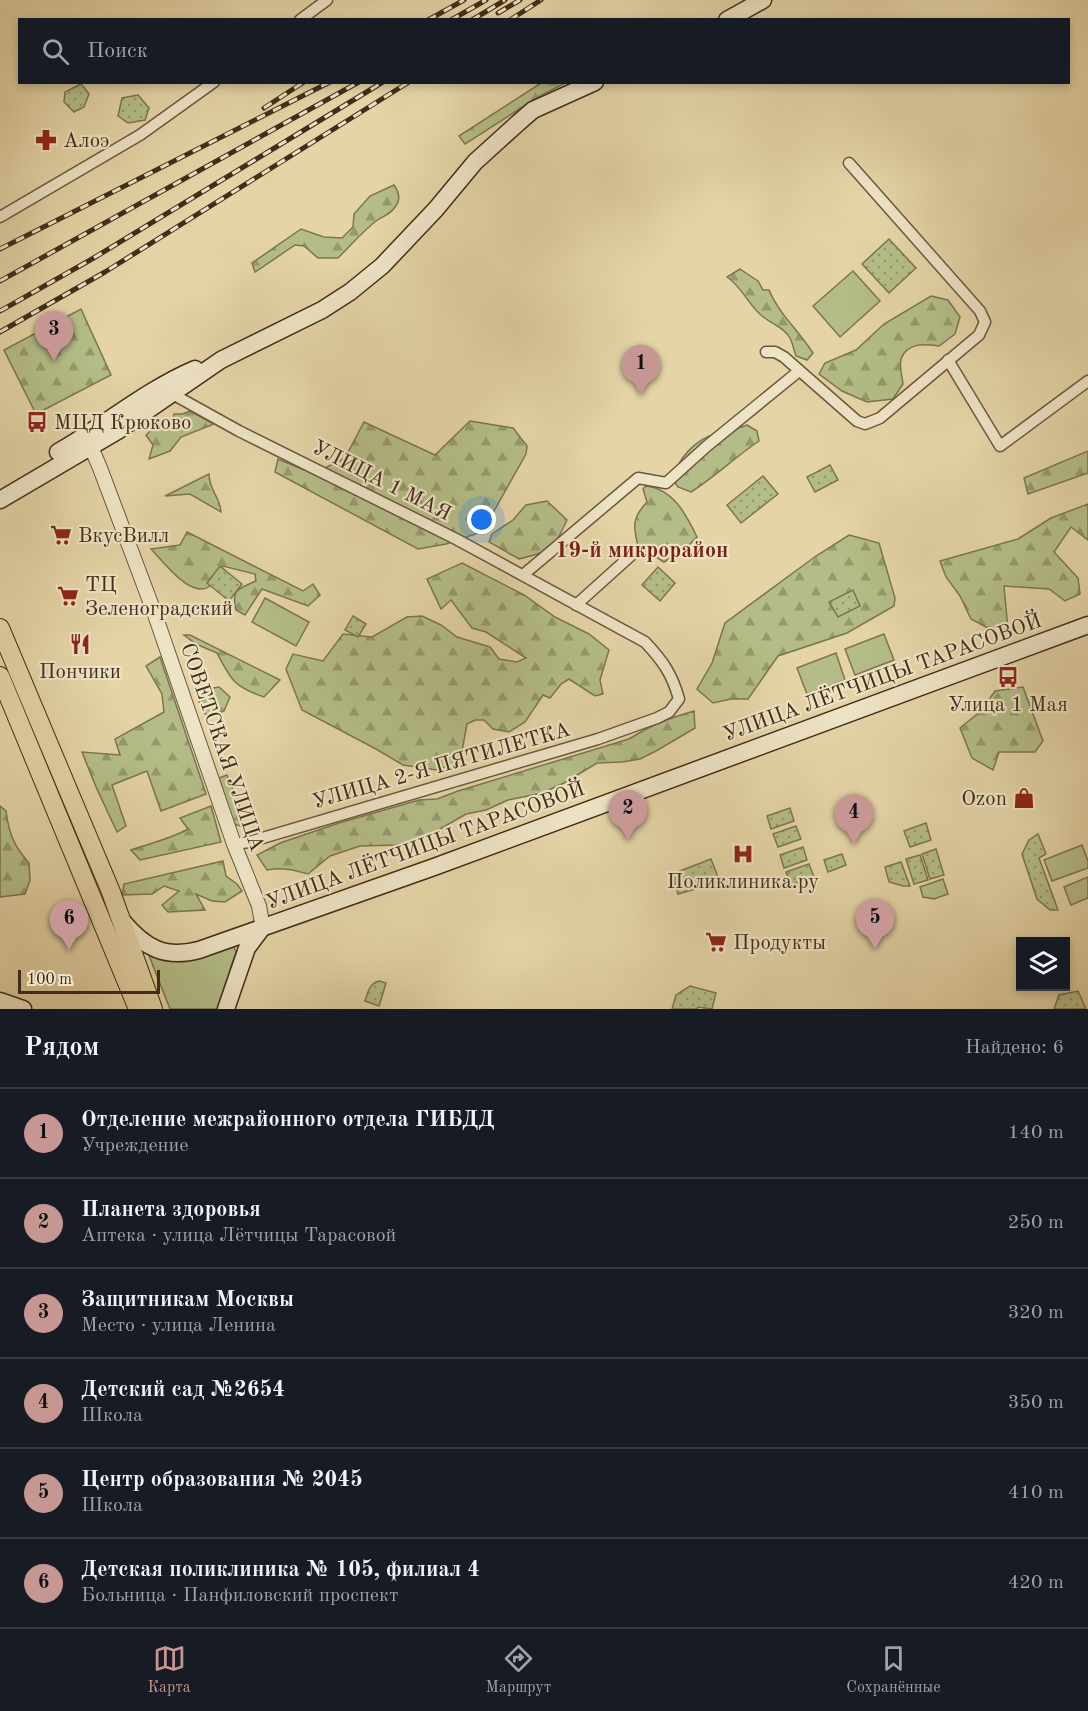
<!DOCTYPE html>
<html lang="ru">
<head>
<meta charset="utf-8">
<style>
	:root { --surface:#171b24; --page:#20242c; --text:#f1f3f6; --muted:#9ea1a6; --line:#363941; --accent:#c59692 }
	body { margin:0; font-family:"Old Standard TT",serif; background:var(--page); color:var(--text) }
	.controls { position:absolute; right:18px; bottom:18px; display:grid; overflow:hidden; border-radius:0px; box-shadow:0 3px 9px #0003 }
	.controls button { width:54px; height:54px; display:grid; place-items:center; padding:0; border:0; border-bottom:2px solid var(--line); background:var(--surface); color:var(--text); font:30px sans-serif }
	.scale { position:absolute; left:18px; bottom:15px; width:142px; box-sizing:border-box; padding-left:6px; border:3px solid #432d18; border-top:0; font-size:16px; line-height:21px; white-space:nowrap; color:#432d18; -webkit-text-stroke:4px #ede3c5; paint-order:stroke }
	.you { position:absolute; left:482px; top:520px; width:21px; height:21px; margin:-15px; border:4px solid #fff; border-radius:50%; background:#1a73e8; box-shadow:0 0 0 9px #1a73e833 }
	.badge { display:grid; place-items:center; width:39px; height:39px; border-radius:50%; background:var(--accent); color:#111; font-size:20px; font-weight:700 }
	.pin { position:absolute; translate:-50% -50px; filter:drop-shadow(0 2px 3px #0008) }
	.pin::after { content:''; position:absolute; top:32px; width:21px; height:18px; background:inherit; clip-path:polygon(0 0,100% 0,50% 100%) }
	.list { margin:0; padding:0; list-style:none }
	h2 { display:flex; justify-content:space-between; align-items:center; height:78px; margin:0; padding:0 24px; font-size:26px }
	h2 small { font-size:20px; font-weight:400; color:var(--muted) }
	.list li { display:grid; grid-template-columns:39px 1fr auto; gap:18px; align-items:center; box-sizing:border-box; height:90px; padding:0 24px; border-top:2px solid var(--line) }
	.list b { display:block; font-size:22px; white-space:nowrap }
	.list p { margin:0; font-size:20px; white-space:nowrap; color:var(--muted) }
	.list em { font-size:20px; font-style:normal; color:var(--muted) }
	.icon { flex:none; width:33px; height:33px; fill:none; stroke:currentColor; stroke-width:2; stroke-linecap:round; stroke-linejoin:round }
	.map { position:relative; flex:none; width:1088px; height:1009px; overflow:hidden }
	.search { position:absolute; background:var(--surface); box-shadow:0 3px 9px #0003; left:18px; right:18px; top:18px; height:66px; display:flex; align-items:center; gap:15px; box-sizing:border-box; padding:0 21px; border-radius:0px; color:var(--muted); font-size:22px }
	.sheet { height:618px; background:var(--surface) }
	nav { display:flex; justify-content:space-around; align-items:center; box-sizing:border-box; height:84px; border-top:2px solid var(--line); background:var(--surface); font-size:16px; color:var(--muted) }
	nav a { display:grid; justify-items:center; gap:3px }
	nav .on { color:var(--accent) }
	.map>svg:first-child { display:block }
	.green { fill:#b4bd87; stroke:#7c7550; stroke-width:1.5 }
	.forest { fill:url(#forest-firs); stroke:#7c7550; stroke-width:1.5 }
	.park { fill:url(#park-dots); stroke:#7c7550; stroke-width:1.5 }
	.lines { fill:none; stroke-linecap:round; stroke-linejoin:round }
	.minor-casing { stroke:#6b573c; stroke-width:13 }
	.tertiary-casing { stroke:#6b573c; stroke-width:16 }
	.secondary-casing { stroke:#432d18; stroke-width:19 }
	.primary-casing { stroke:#432d18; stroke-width:20 }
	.minor { stroke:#ede3c5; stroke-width:10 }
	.tertiary { stroke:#ede3c5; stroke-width:14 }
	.secondary { stroke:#ede3c5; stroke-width:16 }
	.primary { stroke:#e4d4a6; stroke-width:18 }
	.rail-casing { stroke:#432d18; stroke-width:5 }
	.rail { stroke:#ede3c5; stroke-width:3; stroke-dasharray:9; stroke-linecap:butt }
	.labels { text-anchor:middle; stroke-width:4.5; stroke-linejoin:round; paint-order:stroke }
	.poi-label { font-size:21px; fill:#432d18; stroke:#ede3c5; text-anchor:start }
	.street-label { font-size:21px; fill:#432d18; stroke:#ede3c5 }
	.neighbourhood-label { font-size:22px; font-weight:bold; fill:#7a1f14; stroke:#ede3c5 }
</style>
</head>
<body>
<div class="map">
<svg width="1088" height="1009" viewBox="0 0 1088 1009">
	<defs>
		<pattern id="forest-firs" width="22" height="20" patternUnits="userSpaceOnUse" patternTransform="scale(1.5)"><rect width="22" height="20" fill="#b4bd87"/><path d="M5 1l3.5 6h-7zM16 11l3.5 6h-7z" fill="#949a6d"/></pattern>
		<pattern id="park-dots" width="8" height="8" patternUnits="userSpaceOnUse" patternTransform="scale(1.5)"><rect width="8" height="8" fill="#b4bd87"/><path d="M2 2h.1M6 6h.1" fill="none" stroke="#949a6d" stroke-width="1.8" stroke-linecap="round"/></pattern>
	</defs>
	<rect width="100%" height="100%" fill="#e4d4a6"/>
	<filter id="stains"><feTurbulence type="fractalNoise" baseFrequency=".00333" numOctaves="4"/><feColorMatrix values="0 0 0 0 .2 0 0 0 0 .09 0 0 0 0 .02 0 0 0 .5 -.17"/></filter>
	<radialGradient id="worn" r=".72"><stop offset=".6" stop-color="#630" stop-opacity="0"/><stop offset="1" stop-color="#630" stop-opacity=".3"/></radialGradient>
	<g class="green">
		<path d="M 853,271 L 880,301 L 840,337 L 813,306 Z"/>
		<path d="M 265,598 L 309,622 L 296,646 L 252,622 Z"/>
		<path d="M 884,634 L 894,660 L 855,675 L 845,649 Z"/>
		<path d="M 836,653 L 845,680 L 807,694 L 797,668 Z"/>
		<path d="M 1082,845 L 1088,861 L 1088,868 L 1052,881 L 1044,860 Z"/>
		<path d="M 1088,877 L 1088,898 L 1071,905 L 1064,887 Z"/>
		<path d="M 943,879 L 948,894 L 934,899 L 923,897 L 920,887 Z"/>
		<path d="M 233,945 L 236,952 L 217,1009 L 170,1009 L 148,953 C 182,969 201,958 233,945 Z"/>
	</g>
	<g class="forest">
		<path d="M 541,83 L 565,83 L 538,97 L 465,144 L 459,136 Z"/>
		<path d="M 394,185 C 399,192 401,200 395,207 C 390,215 383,216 376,221 C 362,232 350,246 338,258 L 318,258 L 304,246 L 295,245 L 255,272 L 252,263 L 301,229 L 324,237 L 342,238 L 353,227 L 354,214 L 370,196 Z"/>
		<path d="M 740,269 L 758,281 L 763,290 L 769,290 C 779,314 799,331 813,353 L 807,360 L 796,356 C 794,351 793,344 790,338 C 784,327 771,324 761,315 C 748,304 742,287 727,277 Z"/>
		<path d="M 931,296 L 948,300 L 960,317 L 955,334 L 939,346 C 926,344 907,342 901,359 C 899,366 902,376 903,384 L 893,399 L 867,402 L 842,391 L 819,374 L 825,363 L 856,350 L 884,324 Z"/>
		<path d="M 81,309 L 111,375 L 36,414 L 4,350 Z"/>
		<path d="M 190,411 L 214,424 L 181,437 L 170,451 L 149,459 L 153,445 L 146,435 L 162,421 L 173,420 L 174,414 L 182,414 Z"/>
		<path d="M 470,421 L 513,428 L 527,446 L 526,454 L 494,511 L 478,533 L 446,544 L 418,549 L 275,472 L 278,459 L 304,470 L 323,469 L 345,458 L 364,422 L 435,455 Z"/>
		<path d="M 747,425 L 757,431 L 759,441 C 735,457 715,477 691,492 L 678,487 L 673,480 C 677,459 695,440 715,434 C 726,431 737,429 747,425 Z"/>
		<path d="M 1088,451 L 1088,473 L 1028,494 L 1024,478 Z"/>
		<path d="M 209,474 C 209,491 220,496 221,512 L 190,494 L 165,496 Z"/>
		<path d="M 646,486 C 673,489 686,514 697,537 L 685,549 L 664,562 L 638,546 C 633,526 632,518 647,502 L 643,489 Z"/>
		<path d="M 547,501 L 567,520 C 553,550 551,551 519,559 L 489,542 L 492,534 L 513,520 L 526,505 Z"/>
		<path d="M 1088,504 L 1088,540 L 1071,527 L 1054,552 L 1078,578 L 1080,594 L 1065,601 L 1049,589 L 1004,586 L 1008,630 L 986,627 L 971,619 L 960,596 L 946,577 L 940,561 L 1018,539 L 1051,518 Z"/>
		<path d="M 187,532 L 303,591 L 313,584 L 320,595 L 308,606 L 262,589 L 245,615 L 236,610 C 231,589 238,589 256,581 L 255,574 L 223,566 C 220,572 216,581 210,586 C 191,600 163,561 151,549 L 180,545 Z"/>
		<path d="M 849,535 L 879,543 L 895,598 L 894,606 L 847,633 L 778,656 L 748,699 L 731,699 L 713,703 L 697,689 L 712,663 L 725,623 L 816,556 Z"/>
		<path d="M 462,563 L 524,595 L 555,617 L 589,634 L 609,650 L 600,680 L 603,694 L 595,696 L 569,679 L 561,684 L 550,698 L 543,695 L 525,722 L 509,732 L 493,729 L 484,720 L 475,720 L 467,724 L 460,762 L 437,770 L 403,765 L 376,749 L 302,710 L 286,669 L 293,654 L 323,661 L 343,634 L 372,637 L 407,617 L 422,616 L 441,625 L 457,637 L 490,647 L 499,659 L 517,662 L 526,658 L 486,632 L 472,628 L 451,600 L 441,609 L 427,579 Z"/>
		<path d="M 184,635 L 190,635 L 280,680 L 264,697 C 234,687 231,680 217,653 L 196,644 Z"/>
		<path d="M 160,657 L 206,794 L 161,811 L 147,771 L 112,785 L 126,826 L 117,832 L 96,787 L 82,752 L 120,755 L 115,739 L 164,712 L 162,694 L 146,666 Z"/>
		<path d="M 219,687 L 230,697 L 224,711 L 210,717 L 203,712 L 195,691 Z"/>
		<path d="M 1023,687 L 1043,741 L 1035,752 L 999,752 L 993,770 L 972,758 L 960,728 L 981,711 L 995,691 Z"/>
		<path d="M 694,711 L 695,728 L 656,751 L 640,759 L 622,762 L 597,763 L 564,783 L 542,793 L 508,800 L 486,810 L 466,814 L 426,837 L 397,845 L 360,846 L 330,856 L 308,874 C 293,870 282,867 267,870 L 257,855 L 280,843 L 339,823 L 419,800 L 437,799 L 458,791 L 629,739 C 649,726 672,717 694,711 Z"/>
		<path d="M 227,775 L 239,804 L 241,826 L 233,824 L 219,778 Z"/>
		<path d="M 0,806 L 6,811 C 9,834 14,846 29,863 L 30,880 L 25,894 L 0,897 Z"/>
		<path d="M 211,806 L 221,842 L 140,860 L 131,850 C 150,843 171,839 188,829 L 180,818 Z"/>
		<path d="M 223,861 L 226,876 L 237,884 L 242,891 L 225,902 L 212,901 L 196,894 L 205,910 L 168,912 L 162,905 L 179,891 L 164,886 L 152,894 L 122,895 L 124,884 Z"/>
	</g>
	<g class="park">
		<path d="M 81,84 L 89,94 L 84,107 L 74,112 L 64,102 L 65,92 Z"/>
		<path d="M 138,95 L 149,108 L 145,120 L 128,123 L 118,116 L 122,98 Z"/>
		<path d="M 889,239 L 916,268 L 889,293 L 862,264 Z"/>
		<path d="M 830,465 L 838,480 L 815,492 L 807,477 Z"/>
		<path d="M 763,476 L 778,494 L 741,523 L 727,505 Z"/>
		<path d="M 220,566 L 242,584 L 229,601 L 207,583 Z"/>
		<path d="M 658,567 L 675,583 L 660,601 L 642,585 Z"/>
		<path d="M 853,590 L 860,606 L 838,617 L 829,602 Z"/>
		<path d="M 353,616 L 366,624 L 358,637 L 345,630 Z"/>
		<path d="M 790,808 L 794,821 L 771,829 L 767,816 Z"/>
		<path d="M 926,823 L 931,840 L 910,847 L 904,831 Z"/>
		<path d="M 796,826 L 801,839 L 778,847 L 773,834 Z"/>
		<path d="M 1038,834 L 1046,854 L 1039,858 L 1058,910 L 1050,910 L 1037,899 L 1022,854 L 1029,840 Z"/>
		<path d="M 803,847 L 807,860 L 784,868 L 780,855 Z"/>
		<path d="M 936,849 L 944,875 L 930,879 L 922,854 Z"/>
		<path d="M 842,854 L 846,865 L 828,872 L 824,860 Z"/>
		<path d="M 920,855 L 928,880 L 914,884 L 906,859 Z"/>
		<path d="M 711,859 L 720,882 L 678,894 L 672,874 Z"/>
		<path d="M 901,862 L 910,886 L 903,886 L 889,882 L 885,867 Z"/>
		<path d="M 809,864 L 814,877 L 791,885 L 786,872 Z"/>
		<path d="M 379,981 L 386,983 L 379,1006 L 365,1001 C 368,992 369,984 379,981 Z"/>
		<path d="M 690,986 L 716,993 L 712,1009 L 698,1007 L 697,1009 L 672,1009 L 676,995 Z"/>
		<path d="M 1078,991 L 1086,1009 L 1054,1009 L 1059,995 Z"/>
	</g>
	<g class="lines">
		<defs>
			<g id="minor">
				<path d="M 300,20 L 327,0"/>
				<path d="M 0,217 L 140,135 L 214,82"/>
				<path d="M 766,352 L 775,352 L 784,357 L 857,421 L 865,424 L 880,418 L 979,335 L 985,322 L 980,311 L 849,163"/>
				<path d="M 948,360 L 1000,446 L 1088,381"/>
				<path d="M 167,391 L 239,431 L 456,539 L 645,642 C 663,661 672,674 679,699 L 669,712 L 657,718 L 598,739 L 249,842 L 234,844"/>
				<path d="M 523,575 L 638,478 L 666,483 L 707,446 L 799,371"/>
				<path d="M 576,605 L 636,551"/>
			</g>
			<path id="tertiary" d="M 84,443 L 91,447 L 100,468 L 153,609 L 234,844 L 259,906 L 263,928"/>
			<g id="secondary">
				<path d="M 727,20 L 763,0"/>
				<path d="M 58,452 C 104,426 146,390 195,369"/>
				<path d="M 0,500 L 119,430 L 221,360 L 322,310 L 350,292 L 382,266 L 436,209 L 475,162 L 518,123 L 533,110 L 595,82"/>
				<path d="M 123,922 C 145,948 165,959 199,950 L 434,867 L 1088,625"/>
				<path d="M 0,1001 L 23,1009"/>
				<path d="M 226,1009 L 247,948 L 262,928"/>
			</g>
			<g id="primary">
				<path d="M 0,628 L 111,892 L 153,1009"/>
				<path d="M 0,676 L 138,1009"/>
			</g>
		</defs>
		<use href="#minor" class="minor-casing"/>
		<use href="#tertiary" class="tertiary-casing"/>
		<use href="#secondary" class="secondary-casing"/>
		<use href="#primary" class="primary-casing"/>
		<use href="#minor" class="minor"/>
		<use href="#tertiary" class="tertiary"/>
		<use href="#secondary" class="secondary"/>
		<use href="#primary" class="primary"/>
		<defs>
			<g id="rail">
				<path d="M 498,13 L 520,0"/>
				<path d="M 428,20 L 464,0"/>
				<path d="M 451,20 L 486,0"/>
				<path d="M 472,20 L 505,0"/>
				<path d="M 510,20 L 541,0"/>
				<path d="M 264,108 L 304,82"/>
				<path d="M 0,249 L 330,82"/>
				<path d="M 0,281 L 359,82"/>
				<path d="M 0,311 L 92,259 L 383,82"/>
				<path d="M 0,332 L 105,272 L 409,82"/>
			</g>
		</defs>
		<use href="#rail" class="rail-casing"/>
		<use href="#rail" class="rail"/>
	</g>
	<defs>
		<symbol id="pharmacy-bare" viewBox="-9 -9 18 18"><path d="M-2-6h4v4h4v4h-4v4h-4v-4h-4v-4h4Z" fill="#8f2418" stroke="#ede3c5" stroke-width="2.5" paint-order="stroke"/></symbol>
		<symbol id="bus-bare" viewBox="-9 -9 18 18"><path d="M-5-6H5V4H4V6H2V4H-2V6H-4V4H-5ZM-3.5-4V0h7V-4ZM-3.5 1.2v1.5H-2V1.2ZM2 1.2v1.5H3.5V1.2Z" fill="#8f2418" stroke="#ede3c5" stroke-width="2.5" paint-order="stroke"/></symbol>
		<symbol id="supermarket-bare" viewBox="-9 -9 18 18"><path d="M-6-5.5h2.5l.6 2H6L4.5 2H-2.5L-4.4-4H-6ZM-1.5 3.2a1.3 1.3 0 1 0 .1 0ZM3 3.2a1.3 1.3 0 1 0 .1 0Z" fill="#8f2418" stroke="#ede3c5" stroke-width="2.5" paint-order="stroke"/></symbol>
		<symbol id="restaurant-bare" viewBox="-9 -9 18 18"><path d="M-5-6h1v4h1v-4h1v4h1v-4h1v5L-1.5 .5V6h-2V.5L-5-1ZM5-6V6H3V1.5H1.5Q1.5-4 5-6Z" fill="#8f2418" stroke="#ede3c5" stroke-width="2.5" paint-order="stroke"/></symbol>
		<symbol id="shop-bare" viewBox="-9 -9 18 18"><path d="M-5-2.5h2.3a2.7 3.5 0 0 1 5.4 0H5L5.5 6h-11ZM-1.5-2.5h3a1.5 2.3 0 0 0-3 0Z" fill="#8f2418" stroke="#ede3c5" stroke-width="2.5" paint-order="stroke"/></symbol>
		<symbol id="hospital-bare" viewBox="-9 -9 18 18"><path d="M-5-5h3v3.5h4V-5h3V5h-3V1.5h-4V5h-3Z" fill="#8f2418" stroke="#ede3c5" stroke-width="2.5" paint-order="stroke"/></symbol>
	</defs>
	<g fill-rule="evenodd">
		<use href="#pharmacy-bare" x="31" y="125" width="30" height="30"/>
		<use href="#bus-bare" x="22" y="407" width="30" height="30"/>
		<use href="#supermarket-bare" x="46" y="520" width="30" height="30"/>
		<use href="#supermarket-bare" x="53" y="581" width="30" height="30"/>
		<use href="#restaurant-bare" x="65" y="629" width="30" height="30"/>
		<use href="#bus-bare" x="993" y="662" width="30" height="30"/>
		<use href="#shop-bare" x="1009" y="783" width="30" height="30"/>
		<use href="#hospital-bare" x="728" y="839" width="30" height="30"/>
		<use href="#supermarket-bare" x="701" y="927" width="30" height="30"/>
	</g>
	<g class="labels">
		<g class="poi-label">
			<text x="63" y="147">Алоэ</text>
			<text x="54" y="429">МЦД Крюково</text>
			<text x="78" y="542">ВкусВилл</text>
			<text x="85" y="591">ТЦ<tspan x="85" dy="24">Зеленоградский</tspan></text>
			<text x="80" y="678" text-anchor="middle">Пончики</text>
			<text x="1008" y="711" text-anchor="middle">Улица 1 Мая</text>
			<text x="1007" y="805" text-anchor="end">Ozon</text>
			<text x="743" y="888" text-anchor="middle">Поликлиника.ру</text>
			<text x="733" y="949">Продукты</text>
		</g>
		<g class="street-label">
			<text transform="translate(382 480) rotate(27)" y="7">УЛИЦА 1 МАЯ</text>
			<text transform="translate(882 677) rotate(-20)" y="7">УЛИЦА ЛЁТЧИЦЫ ТАРАСОВОЙ</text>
			<text transform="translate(223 747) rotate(71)" y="7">СОВЕТСКАЯ УЛИЦА</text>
			<text transform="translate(441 765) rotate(-16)" y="7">УЛИЦА 2-Я ПЯТИЛЕТКА</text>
			<text transform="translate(425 845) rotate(-20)" y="7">УЛИЦА ЛЁТЧИЦЫ ТАРАСОВОЙ</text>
		</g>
		<g class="neighbourhood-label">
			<text x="642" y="557">19-й микрорайон</text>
		</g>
	</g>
	<rect width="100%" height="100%" filter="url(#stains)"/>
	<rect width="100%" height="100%" fill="url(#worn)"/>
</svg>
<div class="controls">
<button><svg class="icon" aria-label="layers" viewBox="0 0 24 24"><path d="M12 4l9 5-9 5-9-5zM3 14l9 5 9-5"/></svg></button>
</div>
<div class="scale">100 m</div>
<div class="you"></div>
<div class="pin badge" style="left:641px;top:395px">1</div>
<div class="pin badge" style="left:628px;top:840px">2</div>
<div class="pin badge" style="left:54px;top:361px">3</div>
<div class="pin badge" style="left:854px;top:844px">4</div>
<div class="pin badge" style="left:875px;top:949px">5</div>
<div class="pin badge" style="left:69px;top:950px">6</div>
<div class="search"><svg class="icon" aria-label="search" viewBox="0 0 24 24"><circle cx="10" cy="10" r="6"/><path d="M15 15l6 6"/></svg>Поиск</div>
</div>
<section class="sheet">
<h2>Рядом<small>Найдено: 6</small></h2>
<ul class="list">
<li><span class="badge">1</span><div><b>Отделение межрайонного отдела ГИБДД</b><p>Учреждение</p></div><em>140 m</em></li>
<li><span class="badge">2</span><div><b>Планета здоровья</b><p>Аптека · улица Лётчицы Тарасовой</p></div><em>250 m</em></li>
<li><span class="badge">3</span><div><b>Защитникам Москвы</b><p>Место · улица Ленина</p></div><em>320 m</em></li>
<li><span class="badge">4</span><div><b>Детский сад №2654</b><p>Школа</p></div><em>350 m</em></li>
<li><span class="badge">5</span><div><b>Центр образования № 2045</b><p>Школа</p></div><em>410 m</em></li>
<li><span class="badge">6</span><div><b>Детская поликлиника № 105, филиал 4</b><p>Больница · Панфиловский проспект</p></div><em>420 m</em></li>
</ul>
</section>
<nav>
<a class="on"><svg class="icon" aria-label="map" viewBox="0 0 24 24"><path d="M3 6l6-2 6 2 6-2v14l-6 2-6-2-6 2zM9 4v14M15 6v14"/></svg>Карта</a>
<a><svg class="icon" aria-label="directions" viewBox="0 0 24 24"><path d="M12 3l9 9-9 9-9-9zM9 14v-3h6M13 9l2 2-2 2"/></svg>Маршрут</a>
<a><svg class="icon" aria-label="saved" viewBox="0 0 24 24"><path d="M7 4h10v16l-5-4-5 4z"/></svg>Сохранённые</a>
</nav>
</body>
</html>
